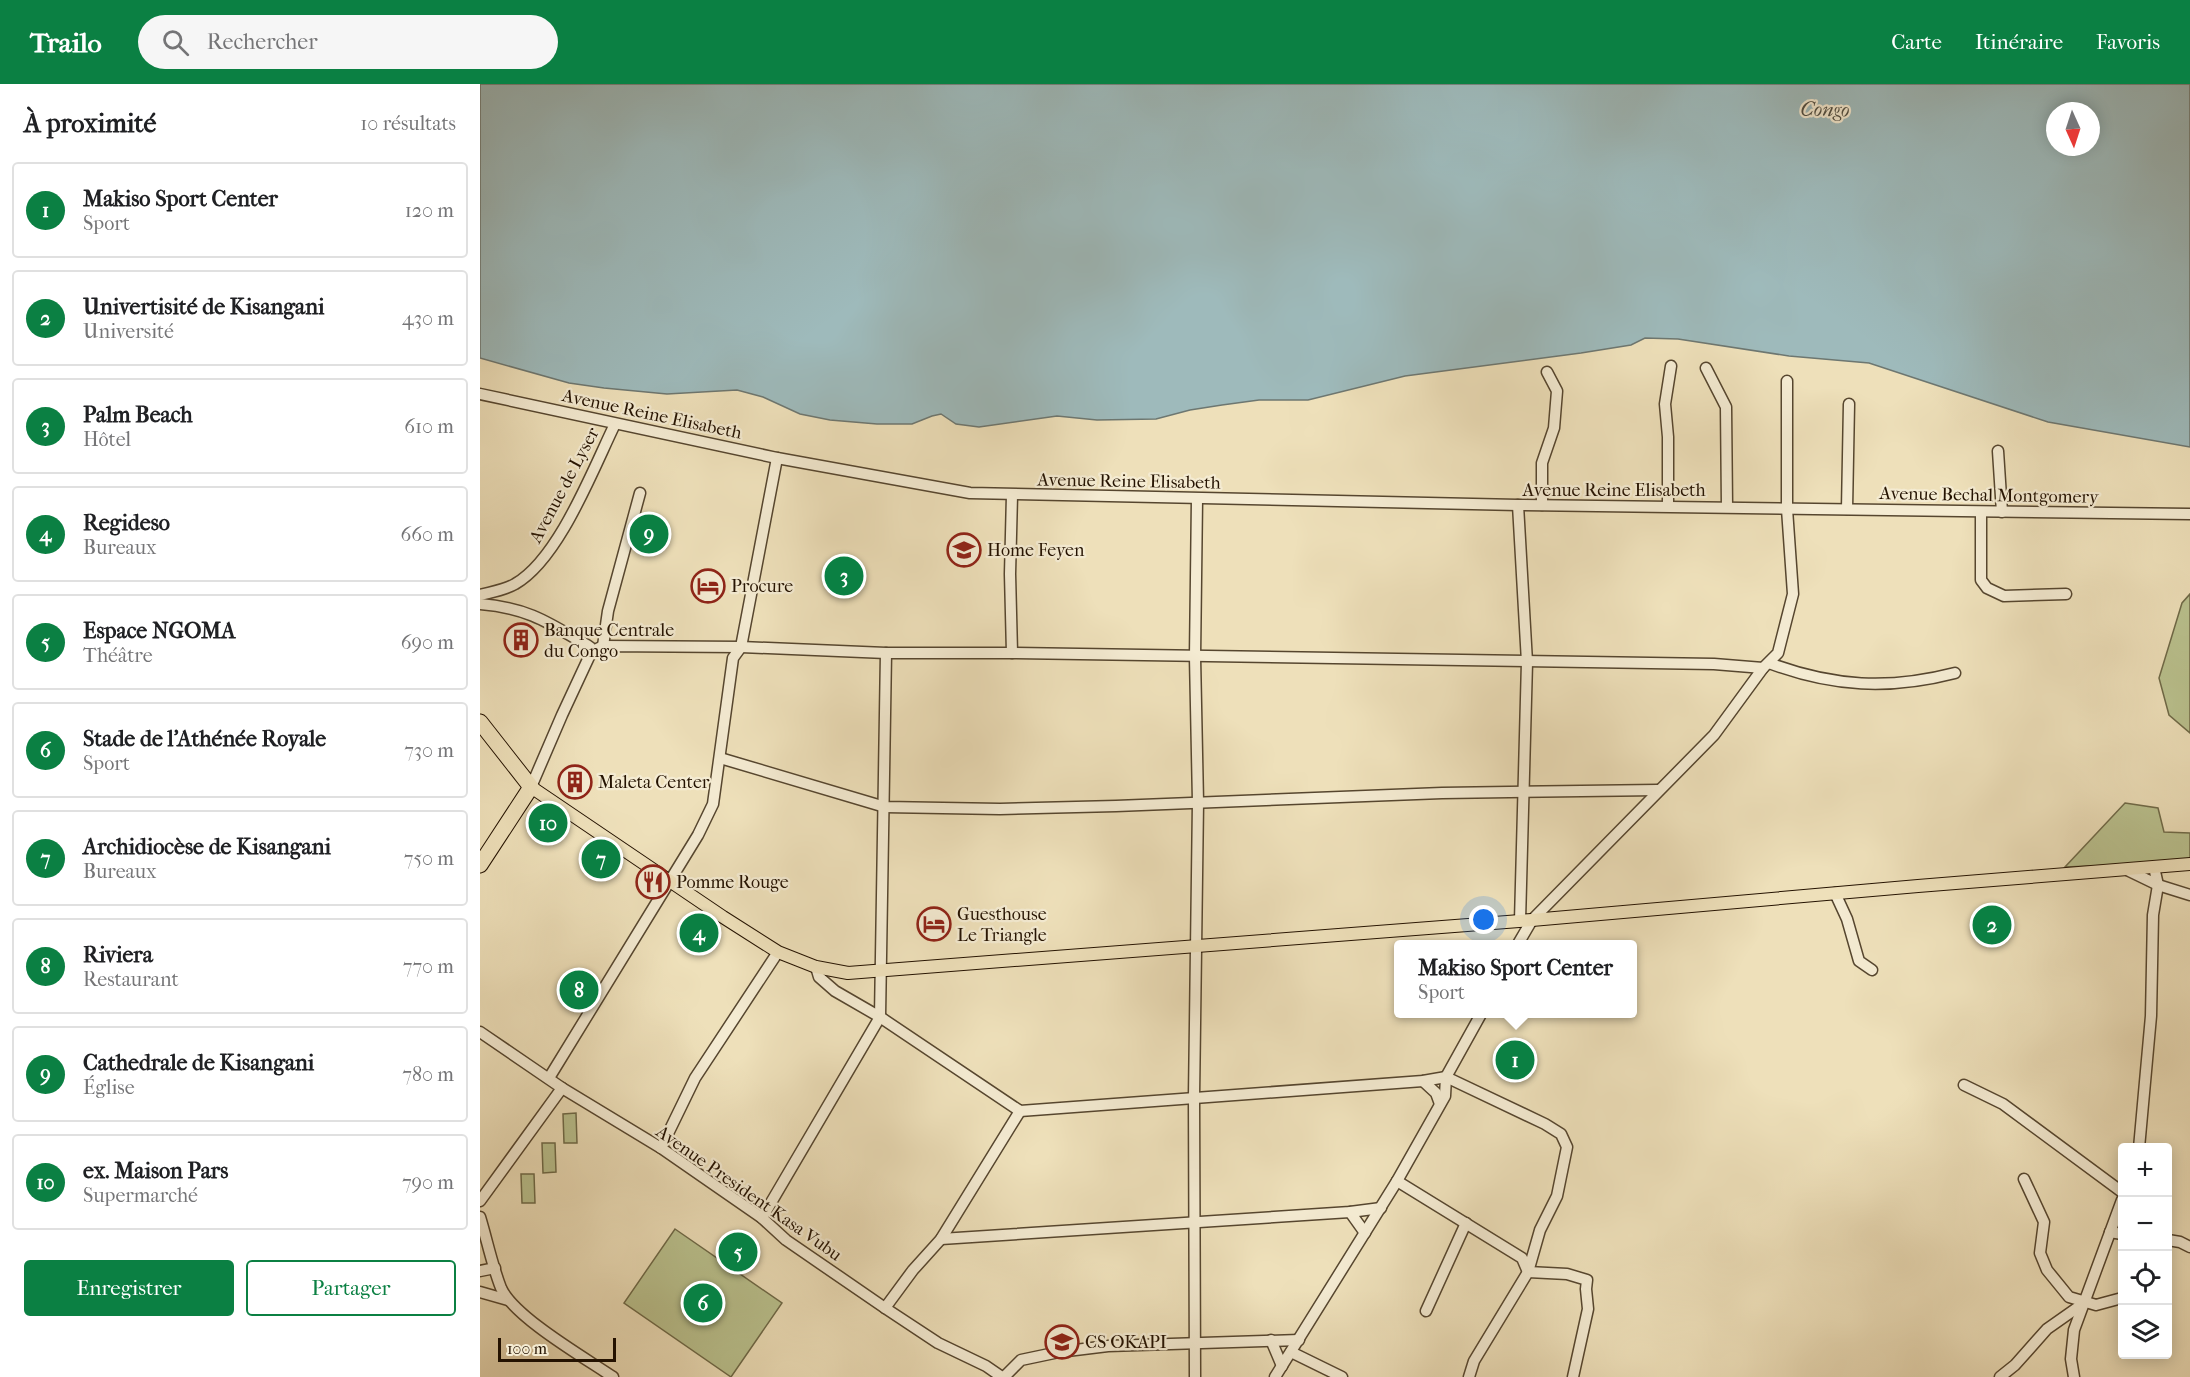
<!DOCTYPE html>
<html lang="fr">
<head>
<meta charset="utf-8">
<style>
	:root { --surface:#fff; --page:#f6f6f6; --text:#202124; --muted:#757577; --line:#e0e0e0; --accent:#0b8043 }
	body { margin:0; font-family:"IM FELL French Canon",serif; background:var(--page); color:var(--text) }
	.controls { position:absolute; right:18px; bottom:18px; display:grid; overflow:hidden; border-radius:6px; box-shadow:0 3px 15px #0003 }
	.controls button { width:54px; height:54px; display:grid; place-items:center; padding:0; border:0; border-bottom:2px solid var(--line); background:var(--surface); color:var(--text); font:30px sans-serif }
	.compass { position:absolute; left:1566px; top:18px; width:54px; height:54px; border-radius:50%; background:var(--surface); box-shadow:0 3px 15px #0003; rotate:177deg }
	.scale { position:absolute; left:18px; bottom:15px; width:118px; box-sizing:border-box; padding-left:6px; border:3px solid #241201; border-top:0; font-size:16px; line-height:21px; white-space:nowrap; color:#241201; -webkit-text-stroke:4px #f4ebd2; paint-order:stroke }
	.you { position:absolute; left:1004px; top:836px; width:21px; height:21px; margin:-15px; border:4px solid #fff; border-radius:50%; background:#1a73e8; box-shadow:0 0 0 9px #1a73e833 }
	.badge { display:grid; place-items:center; width:39px; height:39px; border-radius:50%; background:var(--accent); color:#fff; font-size:20px; font-weight:700 }
	.pin { position:absolute; translate:-50% -50%; border:3px solid #fff; box-shadow:0 2px 6px #0006 }
	.popup { position:absolute; left:914px; top:856px; width:243px; height:78px; box-sizing:border-box; display:grid; place-content:center; border-radius:6px; background:var(--surface); filter:drop-shadow(0 2px 4px #0005); font-size:20px; white-space:nowrap; color:var(--muted) }
	.popup b { font-size:22px; color:var(--text) }
	.popup::after { content:''; position:absolute; left:50%; top:100%; margin-left:-12px; border:12px solid transparent; border-top-color:var(--surface) }
	.list { margin:0; padding:0; list-style:none }
	h2 { display:flex; justify-content:space-between; align-items:center; height:78px; margin:0; padding:0 24px; font-size:26px }
	h2 small { font-size:20px; font-weight:400; color:var(--muted) }
	.list li { display:grid; grid-template-columns:39px 1fr auto; gap:18px; align-items:center; box-sizing:border-box; height:96px; margin:0 12px 12px; padding:0 12px; border:2px solid var(--line); border-radius:6px }
	.list b { display:block; font-size:22px; white-space:nowrap }
	.list p { margin:0; font-size:20px; white-space:nowrap; color:var(--muted) }
	.list em { font-size:20px; font-style:normal; color:var(--muted) }
	.actions { display:flex; gap:12px; padding:18px 24px }
	.actions a { flex:1; padding:14px 0; border:2px solid var(--accent); border-radius:6px; text-align:center; font-size:21px; color:var(--accent) }
	.actions .main { background:var(--accent); color:#fff }
	.icon { flex:none; width:33px; height:33px; fill:none; stroke:currentColor; stroke-width:2; stroke-linecap:round; stroke-linejoin:round }
	.map { position:relative; flex:none; width:1710px; height:1293px; overflow:hidden }
	header { display:flex; align-items:center; gap:36px; box-sizing:border-box; height:84px; padding:0 30px; background:var(--accent); color:#fff }
	header strong { font-size:28px }
	nav { display:flex; gap:33px; margin-inline-start:auto; font-size:21px }
	.search { width:420px; height:54px; background:var(--page); display:flex; align-items:center; gap:15px; box-sizing:border-box; padding:0 21px; border-radius:33px; color:var(--muted); font-size:22px }
	main { display:flex }
	aside { flex:1; background:var(--surface) }
	.map>svg:first-child { display:block }
	.green { fill:#bac28f; stroke:#6f6a48; stroke-width:1.5 }
	.water { fill:#9ebabb; stroke:#6d7771; stroke-width:1.5; fill-rule:evenodd }
	.lines { fill:none; stroke-linecap:round; stroke-linejoin:round }
	.minor-casing { stroke:#56462f; stroke-width:13 }
	.major-casing { stroke:#241201; stroke-width:14 }
	.highway-casing { stroke:#241201; stroke-width:17 }
	.minor { stroke:#f4ebd2; stroke-width:10 }
	.major { stroke:#eee0ba; stroke-width:12 }
	.highway { stroke:#eee0ba; stroke-width:15 }
	.labels { text-anchor:middle; stroke-width:4.5; stroke-linejoin:round; paint-order:stroke }
	.street-label { font-size:18px; fill:#241201; stroke:#f4ebd2 }
	.poi-label { font-size:18px; fill:#241201; stroke:#f4ebd2; text-anchor:start }
	.water-label { font-size:20px; font-style:italic; fill:#4f4d42; stroke:#f4ebd2 }
</style>
</head>
<body>
<header>
<strong>Trailo</strong>
<div class="search"><svg class="icon" aria-label="search" viewBox="0 0 24 24"><circle cx="10" cy="10" r="6"/><path d="M15 15l6 6"/></svg>Rechercher</div>
<nav><a>Carte</a><a>Itinéraire</a><a>Favoris</a></nav>
</header>
<main>
<aside>
<h2>À proximité<small>10 résultats</small></h2>
<ul class="list">
<li><span class="badge">1</span><div><b>Makiso Sport Center</b><p>Sport</p></div><em>120 m</em></li>
<li><span class="badge">2</span><div><b>Univertisité de Kisangani</b><p>Université</p></div><em>430 m</em></li>
<li><span class="badge">3</span><div><b>Palm Beach</b><p>Hôtel</p></div><em>610 m</em></li>
<li><span class="badge">4</span><div><b>Regideso</b><p>Bureaux</p></div><em>660 m</em></li>
<li><span class="badge">5</span><div><b>Espace NGOMA</b><p>Théâtre</p></div><em>690 m</em></li>
<li><span class="badge">6</span><div><b>Stade de l'Athénée Royale</b><p>Sport</p></div><em>730 m</em></li>
<li><span class="badge">7</span><div><b>Archidiocèse de Kisangani</b><p>Bureaux</p></div><em>750 m</em></li>
<li><span class="badge">8</span><div><b>Riviera</b><p>Restaurant</p></div><em>770 m</em></li>
<li><span class="badge">9</span><div><b>Cathedrale de Kisangani</b><p>Église</p></div><em>780 m</em></li>
<li><span class="badge">10</span><div><b>ex. Maison Pars</b><p>Supermarché</p></div><em>790 m</em></li>
</ul>
<div class="actions"><a class="main">Enregistrer</a><a>Partager</a></div>
</aside>
<div class="map">
<svg width="1710" height="1293" viewBox="0 0 1710 1293">
	<rect width="100%" height="100%" fill="#eee0ba"/>
	<filter id="stains"><feTurbulence type="fractalNoise" baseFrequency=".00333" numOctaves="4"/><feColorMatrix values="0 0 0 0 .2 0 0 0 0 .09 0 0 0 0 .02 0 0 0 .5 -.17"/></filter>
	<radialGradient id="worn" r=".72"><stop offset=".6" stop-color="#630" stop-opacity="0"/><stop offset="1" stop-color="#630" stop-opacity=".3"/></radialGradient>
	<g class="green">
		<path d="M 1710,510 L 1710,649 L 1689,631 L 1679,594 L 1702,519 Z"/>
		<path d="M 1645,719 L 1678,724 L 1684,748 L 1710,749 L 1710,778 L 1585,783 Z"/>
		<path d="M 96,1029 L 97,1059 L 84,1059 L 83,1030 Z"/>
		<path d="M 62,1059 L 75,1059 L 76,1088 L 63,1089 Z"/>
		<path d="M 41,1090 L 54,1090 L 55,1119 L 42,1119 Z"/>
		<path d="M 195,1145 L 302,1219 L 251,1293 L 144,1219 Z"/>
	</g>
	<path class="water" d="M 0,0 L 1710,0 L 1710,363 L 1568,338 L 1389,279 L 1309,272 L 1198,255 L 1165,254 L 1151,261 L 1101,269 L 925,292 L 828,316 L 779,316 L 742,321 L 710,326 L 676,335 L 617,336 L 577,332 L 499,343 L 476,340 L 461,330 L 452,332 L 432,340 L 397,340 L 350,336 L 320,330 L 283,313 L 257,306 L 187,310 L 124,304 L 89,299 L 0,274 ZM 1575,27 L 1611,27 L 1611,63 L 1575,63 Z"/>
	<g class="lines">
		<defs>
			<g id="minor">
				<path d="M 1226,284 L 1246,323 L 1247,423"/>
				<path d="M 0,310 L 297,374 L 490,409 L 1038,421 L 1710,430"/>
				<path d="M 1518,367 L 1522,428"/>
				<path d="M 532,411 L 530,490 L 532,569"/>
				<path d="M 1038,421 L 1047,578 L 1040,837"/>
				<path d="M 1062,421 L 1062,379 L 1074,344 L 1077,307 L 1067,288"/>
				<path d="M 1188,422 L 1188,353 L 1185,320 L 1191,282"/>
				<path d="M 1367,425 L 1369,320"/>
				<path d="M 1501,428 L 1501,496 L 1507,504 L 1524,512 L 1586,510"/>
				<path d="M 0,511 C 11,508 25,506 35,500 C 79,475 113,385 135,340"/>
				<path d="M 0,520 C 49,524 69,539 110,563 L 113,567"/>
				<path d="M 123,562 L 128,527 L 160,409"/>
				<path d="M 1289,579 C 1353,603 1409,606 1475,589"/>
				<path d="M 240,674 L 405,723 L 520,725 L 636,722 L 962,709 L 1178,706"/>
				<path d="M 51,703 L 82,631 L 109,573 L 113,567 L 123,562 L 261,563 L 406,569 L 532,569 L 1234,580 L 1283,584"/>
				<path d="M 1647,786 L 1678,801 L 1710,811"/>
				<path d="M 1355,809 L 1367,835 L 1379,877 L 1392,886"/>
				<path d="M 1038,860 L 1052,836 L 1234,651 L 1283,584 L 1298,569 L 1313,510 L 1307,425 L 1307,297"/>
				<path d="M 336,883 L 339,893 L 355,907 L 400,933 L 540,1027 L 943,997 L 966,993 L 1065,1040 L 1081,1050 L 1087,1063 L 1077,1112 L 1060,1146 L 1048,1188 L 994,1277 L 989,1293"/>
				<path d="M 0,948 L 82,1004 L 181,1064 L 282,1134 L 306,1156 L 405,1224 L 458,1259 L 506,1282 L 522,1293"/>
				<path d="M 69,994 L 218,751 L 233,720 L 253,574 L 261,563 L 297,374"/>
				<path d="M 943,997 L 956,1009 L 960,1020"/>
				<path d="M 1484,1001 L 1523,1020 L 1642,1108"/>
				<path d="M 181,1064 L 215,994 L 298,868"/>
				<path d="M 1659,1064 L 1671,932 L 1673,831 L 1678,801 L 1674,783"/>
				<path d="M 1544,1095 L 1564,1138 L 1560,1169 L 1567,1186 L 1589,1213 L 1616,1221 L 1642,1214"/>
				<path d="M 917,1097 L 1042,1174 L 1048,1188"/>
				<path d="M 0,1117 L 82,1004"/>
				<path d="M 870,1128 L 885,1149"/>
				<path d="M 0,1133 C 7,1156 12,1181 21,1204 C 34,1233 105,1274 133,1293"/>
				<path d="M 282,1134 L 400,933 L 406,569"/>
				<path d="M 1630,1148 L 1642,1150"/>
				<path d="M 461,1155 L 870,1128 L 901,1124"/>
				<path d="M 1688,1156 L 1700,1158 L 1710,1163"/>
				<path d="M 0,1187 L 15,1184"/>
				<path d="M 1048,1188 L 1087,1190 L 1107,1196 L 1106,1205 L 1108,1225 L 1093,1293"/>
				<path d="M 0,1208 L 28,1216"/>
				<path d="M 405,1224 L 433,1186 L 461,1155 L 540,1027"/>
				<path d="M 946,1227 L 986,1139"/>
				<path d="M 791,1256 L 802,1282"/>
				<path d="M 811,1268 L 862,1293"/>
				<path d="M 524,1293 L 541,1276 L 579,1268 L 628,1262 L 819,1256"/>
				<path d="M 715,1293 L 714,1013 L 718,718 L 715,573 L 717,415"/>
				<path d="M 795,1293 L 917,1097 L 965,1012 L 966,993 L 1001,930"/>
				<path d="M 1520,1293 L 1535,1281 L 1567,1245 L 1604,1219"/>
				<path d="M 1594,1293 L 1591,1275 L 1594,1246 L 1642,1116"/>
			</g>
			<path id="major" d="M 51,703 L 243,833 L 298,868 L 336,883 L 368,889 L 1052,836 L 1438,802 L 1710,780"/>
			<path id="highway" d="M 0,638 L 51,703 L 0,781"/>
		</defs>
		<use href="#minor" class="minor-casing"/>
		<use href="#major" class="major-casing"/>
		<use href="#highway" class="highway-casing"/>
		<use href="#minor" class="minor"/>
		<use href="#major" class="major"/>
		<use href="#highway" class="highway"/>
	</g>
	<defs>
		<symbol id="school-ring" viewBox="-11 -11 22 22"><circle r="9.5" fill="#f4ebd2" stroke="#8f2418" stroke-width="1.5"/><path d="M0-5L7-2L0 1L-7-2ZM-4 1L0 2.5L4 1V4Q0 6-4 4Z" fill="#8f2418"/></symbol>
		<symbol id="hotel-ring" viewBox="-11 -11 22 22"><circle r="9.5" fill="#f4ebd2" stroke="#8f2418" stroke-width="1.5"/><path d="M-6-4.5h1.5V1H6V5H4.5V3h-9V5H-6ZM-4 0a1.8 1.8 0 1 1 3.6 0ZM.5 0V-2.5h3Q6-2.5 6 0Z" fill="#8f2418"/></symbol>
		<symbol id="building-ring" viewBox="-11 -11 22 22"><circle r="9.5" fill="#f4ebd2" stroke="#8f2418" stroke-width="1.5"/><path d="M-4-6H4V6H1V3H-1V6H-4ZM-2.5-4.3h1.7v1.8h-1.7ZM.8-4.3h1.7v1.8H.8ZM-2.5-1h1.7V.8h-1.7ZM.8-1h1.7V.8H.8Z" fill="#8f2418"/></symbol>
		<symbol id="restaurant-ring" viewBox="-11 -11 22 22"><circle r="9.5" fill="#f4ebd2" stroke="#8f2418" stroke-width="1.5"/><path d="M-5-6h1v4h1v-4h1v4h1v-4h1v5L-1.5 .5V6h-2V.5L-5-1ZM5-6V6H3V1.5H1.5Q1.5-4 5-6Z" fill="#8f2418"/></symbol>
	</defs>
	<g fill-rule="evenodd">
		<use href="#school-ring" x="465" y="447" width="38" height="38"/>
		<use href="#hotel-ring" x="209" y="483" width="38" height="38"/>
		<use href="#building-ring" x="22" y="537" width="38" height="38"/>
		<use href="#building-ring" x="76" y="679" width="38" height="38"/>
		<use href="#restaurant-ring" x="154" y="779" width="38" height="38"/>
		<use href="#hotel-ring" x="435" y="821" width="38" height="38"/>
		<use href="#school-ring" x="563" y="1239" width="38" height="38"/>
	</g>
	<g class="labels">
		<g class="street-label">
			<text transform="translate(172 330) rotate(12)" y="6">Avenue Reine Elisabeth</text>
			<text transform="translate(649 397) rotate(1)" y="6">Avenue Reine Elisabeth</text>
			<text transform="translate(84 401) rotate(-62)" y="6">Avenue de Lyser</text>
			<text x="1134" y="412">Avenue Reine Elisabeth</text>
			<text transform="translate(1509 411) rotate(1)" y="6">Avenue Bechal Montgomery</text>
			<text transform="translate(269 1109) rotate(35)" y="6">Avenue President Kasa Vubu</text>
		</g>
		<g class="poi-label">
			<text x="507" y="472">Home Feyen</text>
			<text x="251" y="508">Procure</text>
			<text x="64" y="552">Banque Centrale<tspan x="64" dy="21">du Congo</tspan></text>
			<text x="118" y="704">Maleta Center</text>
			<text x="196" y="804">Pomme Rouge</text>
			<text x="477" y="836">Guesthouse<tspan x="477" dy="21">Le Triangle</tspan></text>
			<text x="605" y="1264">CS OKAPI</text>
		</g>
		<g class="water-label">
			<text transform="translate(1345 25) rotate(1)" y="7">Congo</text>
		</g>
	</g>
	<rect width="100%" height="100%" filter="url(#stains)"/>
	<rect width="100%" height="100%" fill="url(#worn)"/>
</svg>
<div class="controls">
<button>+</button>
<button>−</button>
<button><svg class="icon" aria-label="locate" viewBox="0 0 24 24"><circle cx="12" cy="12" r="6"/><path d="M12 2v4M12 18v4M2 12h4M18 12h4"/></svg></button>
<button><svg class="icon" aria-label="layers" viewBox="0 0 24 24"><path d="M12 4l9 5-9 5-9-5zM3 14l9 5 9-5"/></svg></button>
</div>
<svg class="compass" viewBox="-18 -18 36 36"><path d="M0-13l5 13h-10z" fill="#e53935"/><path d="M0 13l5-13h-10z" fill="#757577"/></svg>
<div class="scale">100 m</div>
<div class="you"></div>
<div class="pin badge" style="left:1035px;top:976px">1</div>
<div class="popup"><b>Makiso Sport Center</b>Sport</div>
<div class="pin badge" style="left:1512px;top:841px">2</div>
<div class="pin badge" style="left:364px;top:492px">3</div>
<div class="pin badge" style="left:219px;top:849px">4</div>
<div class="pin badge" style="left:258px;top:1168px">5</div>
<div class="pin badge" style="left:223px;top:1219px">6</div>
<div class="pin badge" style="left:121px;top:775px">7</div>
<div class="pin badge" style="left:99px;top:906px">8</div>
<div class="pin badge" style="left:169px;top:450px">9</div>
<div class="pin badge" style="left:68px;top:739px">10</div>
</div>
</main>
</body>
</html>
